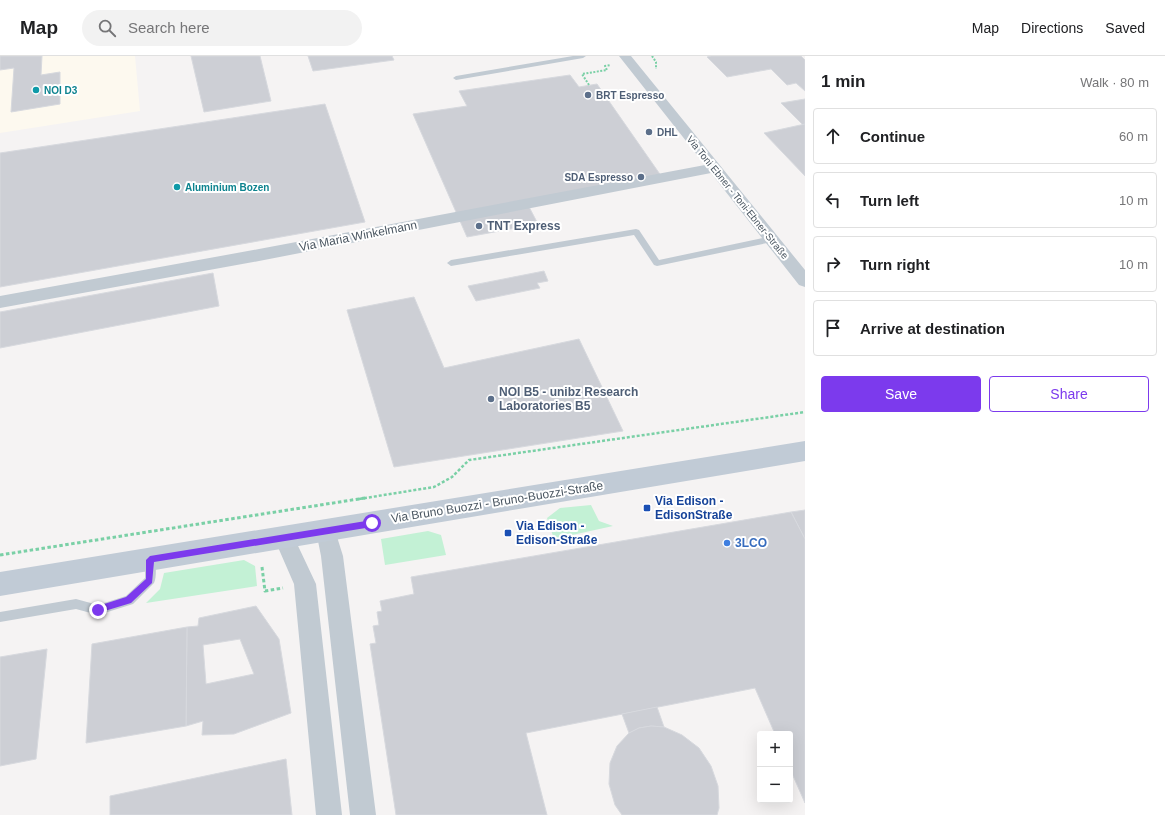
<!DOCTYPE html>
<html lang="en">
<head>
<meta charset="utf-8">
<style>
	:root { --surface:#fff; --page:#f2f2f2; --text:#202124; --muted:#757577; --line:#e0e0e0; --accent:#7c3aed }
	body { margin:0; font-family:Arial,sans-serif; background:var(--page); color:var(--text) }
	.controls { position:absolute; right:12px; bottom:12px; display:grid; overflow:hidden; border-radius:4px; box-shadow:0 4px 16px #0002 }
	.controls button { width:36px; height:36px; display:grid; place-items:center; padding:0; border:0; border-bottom:1px solid var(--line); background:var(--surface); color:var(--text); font:20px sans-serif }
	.stop { position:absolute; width:12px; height:12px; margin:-9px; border:3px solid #7c3aed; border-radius:50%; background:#fff }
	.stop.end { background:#7c3aed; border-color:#fff; box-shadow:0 1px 4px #0008 }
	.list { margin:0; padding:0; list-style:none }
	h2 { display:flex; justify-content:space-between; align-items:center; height:52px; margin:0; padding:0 16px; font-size:17px }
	h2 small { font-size:13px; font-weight:400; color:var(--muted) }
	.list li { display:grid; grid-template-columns:26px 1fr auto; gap:12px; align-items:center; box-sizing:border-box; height:56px; margin:0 8px 8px; padding:0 8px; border:1px solid var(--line); border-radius:4px }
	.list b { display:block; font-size:15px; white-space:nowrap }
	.list em { font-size:13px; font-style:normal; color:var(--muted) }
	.actions { display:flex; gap:8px; padding:12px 16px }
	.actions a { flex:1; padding:9px 0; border:1px solid var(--accent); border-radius:4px; text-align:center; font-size:14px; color:var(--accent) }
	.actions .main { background:var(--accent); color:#fff }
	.icon { flex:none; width:22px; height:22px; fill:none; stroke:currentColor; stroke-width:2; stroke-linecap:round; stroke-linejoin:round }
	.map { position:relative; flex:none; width:805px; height:759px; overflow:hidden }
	header { display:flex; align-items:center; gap:24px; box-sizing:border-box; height:56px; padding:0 20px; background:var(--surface); border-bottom:1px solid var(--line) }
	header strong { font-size:19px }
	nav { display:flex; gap:22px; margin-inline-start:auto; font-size:14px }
	.search { width:280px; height:36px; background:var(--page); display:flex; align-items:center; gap:10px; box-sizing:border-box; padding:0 14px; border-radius:22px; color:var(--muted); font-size:15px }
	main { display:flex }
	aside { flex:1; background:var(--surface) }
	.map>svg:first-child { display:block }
	.commercial { fill:#fdf9ef }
	.green { fill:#c3f1d5 }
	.building { fill:#cdcfd5; stroke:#d7d9de; fill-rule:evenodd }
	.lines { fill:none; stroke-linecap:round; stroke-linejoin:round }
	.path-far2 { stroke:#7ad0a6; stroke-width:2; stroke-dasharray:2 1.5; stroke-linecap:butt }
	.path-far1 { stroke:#7ad0a6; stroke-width:2.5; stroke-dasharray:3 2; stroke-linecap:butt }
	.path { stroke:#7ad0a6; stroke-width:3; stroke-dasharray:3.5 2.5; stroke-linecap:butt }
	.lane { fill:#c1cad2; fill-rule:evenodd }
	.street { fill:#c1cad2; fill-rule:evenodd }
	.secondary { fill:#c1cbd6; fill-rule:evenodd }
	.route { fill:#7c3aed }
	.culture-dot { fill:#0f9aa8; stroke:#fff; stroke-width:1.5 }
	.service-dot { fill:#5c6f8a; stroke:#fff; stroke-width:1.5 }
	.transit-dot { fill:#1a4fb4; stroke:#fff; stroke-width:1.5 }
	.shop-dot { fill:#3f7fe0; stroke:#fff; stroke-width:1.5 }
	.labels { text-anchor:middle; stroke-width:4; stroke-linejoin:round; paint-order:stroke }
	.far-culture-label { font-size:10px; font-weight:bold; fill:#0d838f; stroke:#fff; text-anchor:start }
	.far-service-label { font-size:10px; font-weight:bold; fill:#4e5e75; stroke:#fff; text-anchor:start }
	.far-street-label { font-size:10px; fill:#4a5661; stroke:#fff }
	.service-label { font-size:12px; font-weight:bold; fill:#4e5e75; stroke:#fff; text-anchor:start }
	.street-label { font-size:12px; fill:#4a5661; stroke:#fff }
	.transit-label { font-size:12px; font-weight:bold; fill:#164399; stroke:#fff; text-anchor:start }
	.shop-label { font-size:12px; font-weight:bold; fill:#366cbe; stroke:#fff; text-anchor:start }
</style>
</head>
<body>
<header>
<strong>Map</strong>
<div class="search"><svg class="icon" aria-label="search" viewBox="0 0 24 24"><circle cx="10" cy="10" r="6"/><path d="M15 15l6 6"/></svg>Search here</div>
<nav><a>Map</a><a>Directions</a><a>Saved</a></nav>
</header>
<main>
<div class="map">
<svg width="805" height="759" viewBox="0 0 805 759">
	<rect width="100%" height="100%" fill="#f5f3f3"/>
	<path class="commercial" d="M 0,0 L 135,0 L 140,55 L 0,77 Z"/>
	<g class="green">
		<path d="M 591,449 L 599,465 L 613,470 L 554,483 L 547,462 L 560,452 Z"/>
		<path d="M 428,475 L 441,479 L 446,499 L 385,509 L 381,483 Z"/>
		<path d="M 244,504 L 255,510 L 257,530 L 146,547 L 160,533 L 164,517 Z"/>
	</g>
	<g class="building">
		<path d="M 0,0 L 42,0 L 41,19 L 60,16 L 60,48 L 11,56 L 14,12 L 0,14 Z"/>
		<path d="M 191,0 L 260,0 L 271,45 L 204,56 Z"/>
		<path d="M 308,0 L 392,0 L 394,4 L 313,15 Z"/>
		<path d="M 711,0 L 801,0 L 805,4 L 805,35 L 796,27 L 787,29 L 771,13 L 727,21 L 707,1 Z"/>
		<path d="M 570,19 L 579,31 L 597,28 L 664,124 L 527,147 L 538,168 L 467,181 L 413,58 L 467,50 L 459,35 Z"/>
		<path d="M 805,43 L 805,68 L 803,69 L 781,47 Z"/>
		<path d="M 325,48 L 365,166 L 0,231 L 0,97 Z"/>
		<path d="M 805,68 L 805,120 L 764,77 Z"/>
		<path d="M 544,215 L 548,225 L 537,227 L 540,232 L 476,245 L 468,230 Z"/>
		<path d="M 213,217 L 219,250 L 0,292 L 0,256 Z"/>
		<path d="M 414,241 L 444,312 L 579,283 L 623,375 L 394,411 L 347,254 Z"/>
		<path d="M 805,454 L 805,483 L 791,456 Z"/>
		<path d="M 791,456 L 805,483 L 805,747 L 790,713 L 790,678 L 775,678 L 755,632 L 526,677 L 547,759 L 396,759 L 370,588 L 376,587 L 373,570 L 379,569 L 377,556 L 382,555 L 380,545 L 414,538 L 411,521 Z"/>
		<path d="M 256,550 L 279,583 L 291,657 L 234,678 L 202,679 L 203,665 L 186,670 L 187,571 L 198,570 L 199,562 ZM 240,583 L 254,618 L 206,628 L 203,589 Z"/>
		<path d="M 187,571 L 186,670 L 86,687 L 92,588 Z"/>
		<path d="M 47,593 L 36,703 L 0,710 L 0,601 Z"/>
		<path d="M 657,651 L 664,671 L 651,670 L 639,672 L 629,677 L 622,658 Z"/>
		<path d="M 651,670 L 664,671 L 682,679 L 699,692 L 711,710 L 718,730 L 719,752 L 717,759 L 622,759 L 615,749 L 609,728 L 610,707 L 617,690 L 629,677 L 639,672 Z"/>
		<path d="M 286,703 L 292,759 L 110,759 L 110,740 Z"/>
	</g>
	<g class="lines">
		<g class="path-far2">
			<path d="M 652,0 L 656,6 L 656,13"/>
			<path d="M 589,29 L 582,18 L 607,14 L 605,10 L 611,9"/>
		</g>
		<path class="path-far1" d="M 359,443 L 434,431 L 452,421 L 469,404 L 805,356"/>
		<g class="path">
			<path d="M 0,499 L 365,442"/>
			<path d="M 262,511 L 265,535 L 283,532"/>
		</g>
		<g class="lane">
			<path d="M 573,0 L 586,0 L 583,2 L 456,24 L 453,22 L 456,20 Z"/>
			<path d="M 636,173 L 639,174 L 659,204 L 772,180 L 776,183 L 772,186 L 657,210 L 654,209 L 634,179 L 451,210 L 447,207 L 451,204 Z"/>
			<path d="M 150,499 L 154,501 C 156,507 157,521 154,527 L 133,548 L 98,559 L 76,553 L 0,566 L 0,556 L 76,543 L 98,549 L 126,540 L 145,522 L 145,504 L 146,501 Z"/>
		</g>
		<g class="street">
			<path d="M 619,0 L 631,0 L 805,214 L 805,231 L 799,229 L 711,117 L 259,205 L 0,252 L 0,240 L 259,193 L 705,109 Z"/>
			<path d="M 326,465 L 333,468 L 343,500 L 376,759 L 350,759 L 321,500 L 316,475 L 319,468 Z"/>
			<path d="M 284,472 L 291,475 L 316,528 L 342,759 L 316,759 L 294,528 L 274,482 L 277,475 Z"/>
		</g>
		<path class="secondary" d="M 805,385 L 805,405 L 0,540 L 0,516 Z"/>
	</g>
	<path class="route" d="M 372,464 L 375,467 L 372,471 L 154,506 L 152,527 L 131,547 L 98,557 L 95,554 L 98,550 L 126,541 L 146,523 L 146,504 L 150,500 Z"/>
	<g class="culture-dot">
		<circle cx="36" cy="34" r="4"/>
		<circle cx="177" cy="131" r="4"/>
	</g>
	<g class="service-dot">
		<circle cx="588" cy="39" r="4"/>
		<circle cx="649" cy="76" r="4"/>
		<circle cx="641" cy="121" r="4"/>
		<circle cx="479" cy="170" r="4"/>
		<circle cx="491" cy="343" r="4"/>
	</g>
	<g class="transit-dot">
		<rect x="643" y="448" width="8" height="8" rx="2"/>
		<rect x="504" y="473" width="8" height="8" rx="2"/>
	</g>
	<circle class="shop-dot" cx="727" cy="487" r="4"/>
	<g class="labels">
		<g class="far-culture-label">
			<text x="44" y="38">NOI D3</text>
			<text x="185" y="135">Aluminium Bozen</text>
		</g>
		<g class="far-service-label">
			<text x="596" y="43">BRT Espresso</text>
			<text x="657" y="80">DHL</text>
			<text x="633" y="125" text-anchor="end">SDA Espresso</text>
		</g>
		<g class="far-street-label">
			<text transform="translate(738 141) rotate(51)" y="4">Via Toni Ebner - Toni-Ebner-Straße</text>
		</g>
		<g class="service-label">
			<text x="487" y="174">TNT Express</text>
			<text x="499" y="340">NOI B5 - unibz Research<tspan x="499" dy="14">Laboratories B5</tspan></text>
		</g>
		<g class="street-label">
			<text transform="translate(358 180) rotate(-11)" y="4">Via Maria Winkelmann</text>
			<text transform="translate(497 446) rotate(-9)" y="4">Via Bruno Buozzi - Bruno-Buozzi-Straße</text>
		</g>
		<g class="transit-label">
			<text x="655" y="449">Via Edison -<tspan x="655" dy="14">EdisonStraße</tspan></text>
			<text x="516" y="474">Via Edison -<tspan x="516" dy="14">Edison-Straße</tspan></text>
		</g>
		<g class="shop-label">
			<text x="735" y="491">3LCO</text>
		</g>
	</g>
</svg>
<div class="controls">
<button>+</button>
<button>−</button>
</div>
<div class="stop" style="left:372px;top:467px"></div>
<div class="stop end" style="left:98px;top:554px"></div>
</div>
<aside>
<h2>1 min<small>Walk · 80 m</small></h2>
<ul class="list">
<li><svg class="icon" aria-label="ahead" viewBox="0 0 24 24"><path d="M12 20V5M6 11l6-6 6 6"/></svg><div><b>Continue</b></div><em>60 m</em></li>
<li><svg class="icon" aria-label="left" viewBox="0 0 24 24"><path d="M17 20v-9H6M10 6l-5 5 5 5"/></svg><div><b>Turn left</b></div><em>10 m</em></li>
<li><svg class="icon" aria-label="right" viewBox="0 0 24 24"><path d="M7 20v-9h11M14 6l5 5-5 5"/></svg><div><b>Turn right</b></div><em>10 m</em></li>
<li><svg class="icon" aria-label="arrive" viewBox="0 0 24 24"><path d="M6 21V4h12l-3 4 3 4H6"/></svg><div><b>Arrive at destination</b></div></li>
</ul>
<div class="actions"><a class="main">Save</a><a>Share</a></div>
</aside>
</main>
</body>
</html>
